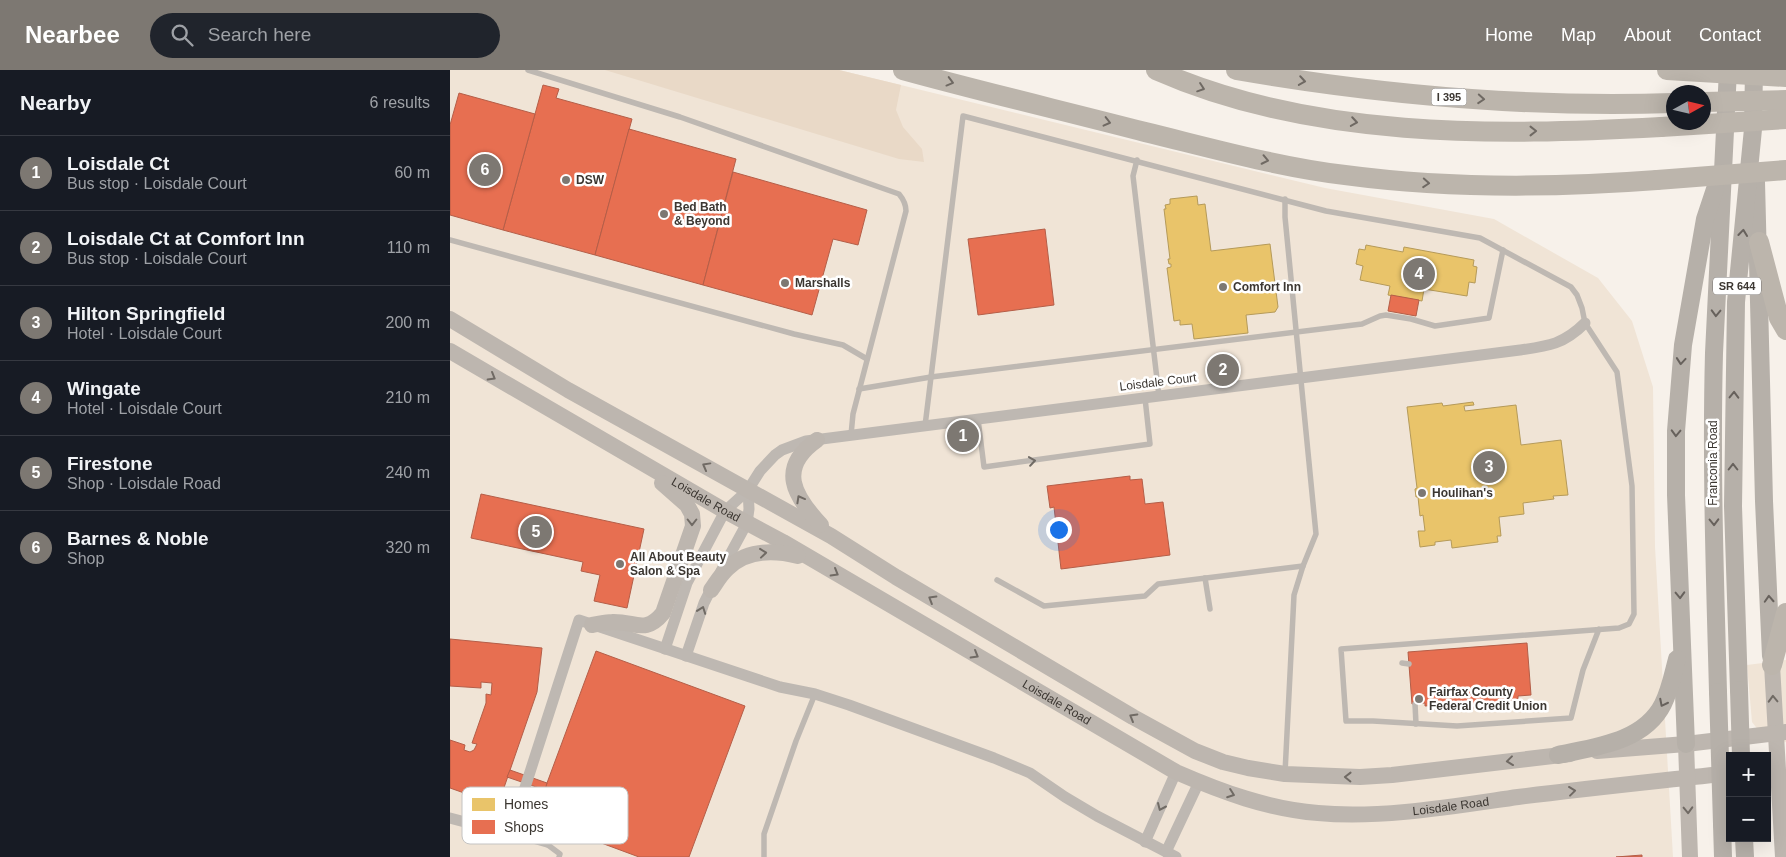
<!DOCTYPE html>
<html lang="en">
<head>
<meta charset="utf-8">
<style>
	:root { --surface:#171b24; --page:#20242c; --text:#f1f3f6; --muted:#9ea1a6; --line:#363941; --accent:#7d7872 }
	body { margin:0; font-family:Arial,sans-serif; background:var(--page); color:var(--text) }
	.controls { position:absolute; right:15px; bottom:15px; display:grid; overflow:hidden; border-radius:0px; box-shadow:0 5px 20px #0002 }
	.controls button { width:45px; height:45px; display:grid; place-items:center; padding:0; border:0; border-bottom:1px solid var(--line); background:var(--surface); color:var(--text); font:25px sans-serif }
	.compass { position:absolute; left:1216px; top:15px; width:45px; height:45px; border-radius:50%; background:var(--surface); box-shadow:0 5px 20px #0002; rotate:82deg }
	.you { position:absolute; left:608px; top:459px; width:18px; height:18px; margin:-12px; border:4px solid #fff; border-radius:50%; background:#1a73e8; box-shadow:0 0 0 8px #1a73e833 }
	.badge { display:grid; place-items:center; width:32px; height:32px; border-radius:50%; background:var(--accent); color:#fff; font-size:16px; font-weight:700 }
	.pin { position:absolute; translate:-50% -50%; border:2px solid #fff; box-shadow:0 1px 5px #0006 }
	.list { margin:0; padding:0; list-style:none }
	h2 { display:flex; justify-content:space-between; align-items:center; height:65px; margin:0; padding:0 20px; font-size:21px }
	h2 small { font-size:16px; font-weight:400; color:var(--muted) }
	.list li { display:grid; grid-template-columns:32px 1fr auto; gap:15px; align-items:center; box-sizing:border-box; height:75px; padding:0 20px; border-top:1px solid var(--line) }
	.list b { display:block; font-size:19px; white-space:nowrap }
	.list p { margin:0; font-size:16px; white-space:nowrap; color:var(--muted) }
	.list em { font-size:16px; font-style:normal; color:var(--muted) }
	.icon { flex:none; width:28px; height:28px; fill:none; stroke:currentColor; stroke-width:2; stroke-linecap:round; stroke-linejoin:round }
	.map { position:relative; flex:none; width:1336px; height:787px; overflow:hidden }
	header { display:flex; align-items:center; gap:30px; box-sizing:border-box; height:70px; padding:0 25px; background:var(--accent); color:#fff }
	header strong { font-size:24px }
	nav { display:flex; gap:28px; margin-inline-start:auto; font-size:18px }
	.search { width:350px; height:45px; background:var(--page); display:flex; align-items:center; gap:12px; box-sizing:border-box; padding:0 18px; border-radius:28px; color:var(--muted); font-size:19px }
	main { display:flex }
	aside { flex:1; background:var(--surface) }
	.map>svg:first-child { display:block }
	.built { fill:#f0e4d6 }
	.green { fill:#e9d9c7 }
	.homes { fill:#e9c46a; stroke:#b59a59 }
	.shops { fill:#e76f51; stroke:#b45e48 }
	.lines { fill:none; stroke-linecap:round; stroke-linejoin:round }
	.service { stroke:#beb8b2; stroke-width:5.5 }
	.minor { stroke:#beb8b2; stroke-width:11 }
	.secondary { stroke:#bdb6af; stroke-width:16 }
	.primary { stroke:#b6b0a9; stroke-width:18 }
	.motorway { stroke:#bcb5ac; stroke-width:20 }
	.primary-bridge { stroke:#b6b0a9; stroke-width:18 }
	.motorway-bridge { stroke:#bcb5ac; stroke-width:20 }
	.oneway { stroke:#6f6963 }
	.oneway2 { stroke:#67615c }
	.oneway3 { stroke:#706a64 }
	.oneway4 { stroke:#706b65 }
	.poi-dot { fill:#7d7872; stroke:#fff; stroke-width:2 }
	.labels { text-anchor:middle; stroke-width:5; stroke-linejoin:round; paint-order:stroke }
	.shield { fill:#fff; stroke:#767370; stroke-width:1 }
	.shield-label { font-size:11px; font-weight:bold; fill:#3c3732 }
	.poi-label { font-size:12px; font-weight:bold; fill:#3c3732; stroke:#fff; text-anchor:start }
	.street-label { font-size:12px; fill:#3c3732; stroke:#fff }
	.key { fill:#fff; stroke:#c4c3c2; stroke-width:1 }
	.key-label { font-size:14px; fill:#3c3732 }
</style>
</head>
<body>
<header>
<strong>Nearbee</strong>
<div class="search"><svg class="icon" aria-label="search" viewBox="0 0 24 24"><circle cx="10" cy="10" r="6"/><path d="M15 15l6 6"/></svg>Search here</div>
<nav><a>Home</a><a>Map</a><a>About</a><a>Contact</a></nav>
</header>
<main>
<aside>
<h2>Nearby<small>6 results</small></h2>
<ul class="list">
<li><span class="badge">1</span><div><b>Loisdale Ct</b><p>Bus stop · Loisdale Court</p></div><em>60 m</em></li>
<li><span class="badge">2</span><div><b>Loisdale Ct at Comfort Inn</b><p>Bus stop · Loisdale Court</p></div><em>110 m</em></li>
<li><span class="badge">3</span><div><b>Hilton Springfield</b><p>Hotel · Loisdale Court</p></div><em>200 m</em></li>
<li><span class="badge">4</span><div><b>Wingate</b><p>Hotel · Loisdale Court</p></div><em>210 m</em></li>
<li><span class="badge">5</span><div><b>Firestone</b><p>Shop · Loisdale Road</p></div><em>240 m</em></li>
<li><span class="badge">6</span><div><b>Barnes &amp; Noble</b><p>Shop</p></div><em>320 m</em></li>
</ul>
</aside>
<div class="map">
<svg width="1336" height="787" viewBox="0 0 1336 787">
	<rect width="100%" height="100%" fill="#f7f1ea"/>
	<g class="built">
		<path d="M 0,0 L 389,0 L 875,118 L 1044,149 L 1148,208 L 1182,251 L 1203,317 L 1205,477 L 1223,787 L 0,787 Z"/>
		<path d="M 1336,590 L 1336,672 L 1326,674 L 1312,665 L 1302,652 L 1297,595 Z"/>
	</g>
	<path class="green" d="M 155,0 L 389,0 L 451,15 L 446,40 L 453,57 L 472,79 L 474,92 L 449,89 Z"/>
	<g class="homes">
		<path d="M 747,126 L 748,135 L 755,134 L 761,181 L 820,174 L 828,237 L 825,242 L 796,245 L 798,263 L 744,269 L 742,254 L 730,255 L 730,250 L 724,251 L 717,198 L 721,197 L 721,194 L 719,194 L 718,189 L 720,189 L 714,139 L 716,139 L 715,135 L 720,134 L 720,129 Z"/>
		<path d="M 916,175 L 953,182 L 954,177 L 1024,190 L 1023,196 L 1027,197 L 1025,213 L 1019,212 L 1017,226 L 974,219 L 972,231 L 938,225 L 940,216 L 910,210 L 913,196 L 906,194 L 909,179 L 915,180 Z"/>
		<path d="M 1023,332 L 1024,335 L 1014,336 L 1015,341 L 1066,335 L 1071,375 L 1111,370 L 1118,425 L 1103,426 L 1104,429 L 1073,433 L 1074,444 L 1049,447 L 1051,466 L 1047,466 L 1048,472 L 1002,478 L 1001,470 L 985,472 L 985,475 L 970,477 L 968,461 L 975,461 L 973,445 L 970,446 L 968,427 L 966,427 L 965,419 L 967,418 L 957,337 L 992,333 L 993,336 Z"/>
	</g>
	<g class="shops">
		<path d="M 93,15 L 109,19 L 106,28 L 182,49 L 145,185 L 53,160 Z"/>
		<path d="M 9,23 L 85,44 L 53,160 L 0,145 L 0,55 Z"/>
		<path d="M 179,59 L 286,89 L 253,215 L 145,185 Z"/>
		<path d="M 283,102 L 417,140 L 408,175 L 383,169 L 362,245 L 253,215 Z"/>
		<path d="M 595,159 L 604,235 L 528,245 L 518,169 Z"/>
		<path d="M 941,225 L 969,230 L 966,246 L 938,241 Z"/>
		<path d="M 680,406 L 680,410 L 692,409 L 695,434 L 713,432 L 720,485 L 611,499 L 604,437 L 600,438 L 597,416 Z"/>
		<path d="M 31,424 L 194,459 L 177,538 L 144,531 L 150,505 L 131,501 L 133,492 L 21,468 Z"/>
		<path d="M 0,569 L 92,578 L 87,622 L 48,735 L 0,718 L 0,670 L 15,675 L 14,680 L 20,682 L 24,680 L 27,674 L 22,673 L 36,633 L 36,624 L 41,625 L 42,613 L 31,612 L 31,618 L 0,616 Z"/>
		<path d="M 1077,573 L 1081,625 L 1068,626 L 1068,629 L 1043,634 L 1043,636 L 1001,640 L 1001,637 L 988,638 L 988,635 L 975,636 L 975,633 L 962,634 L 958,582 Z"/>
		<path d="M 146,581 L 295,636 L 239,787 L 189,787 L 84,748 Z"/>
		<path d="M 60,700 L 97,713 L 95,720 L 57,707 Z"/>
		<path d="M 1192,785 L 1192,787 L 1166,787 Z"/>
	</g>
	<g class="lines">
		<g class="service">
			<path d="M 78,0 L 230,47 L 449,124 C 454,130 456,134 456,141 L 403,344 L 401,365"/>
			<path d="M 687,90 L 683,106 L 709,326"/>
			<path d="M 835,129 L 835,147 L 866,464 L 853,496 L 844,525 L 835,703"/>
			<path d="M 0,170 L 344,264 L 393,275 L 417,289"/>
			<path d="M 409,319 L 481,307 L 912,254 L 930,246 L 936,245 L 961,249 L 985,256 L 1039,248 L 1053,180"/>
			<path d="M 528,349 L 534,397 L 700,374 L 695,328"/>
			<path d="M 475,356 L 513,46 L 876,141 L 1030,168 L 1121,217 L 1127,225 L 1132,238 L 1135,253 L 1167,302 L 1182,416 L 1184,544 L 1179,554 L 1169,558 L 891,579 L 896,651 L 923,651 L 1007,656 L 1121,648 L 1133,600 L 1149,559"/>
			<path d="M 755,508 L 760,539"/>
			<path d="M 547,510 L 594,536 L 695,526 L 708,514 L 853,496"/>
			<path d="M 952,593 L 959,594"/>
			<path d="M 965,634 L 966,654"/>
			<path d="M 60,764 L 98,775 L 110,784 L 109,787"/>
			<path d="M 98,775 L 105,756"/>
			<path d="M 314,787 L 314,764 L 346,671 L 365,624"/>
		</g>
		<g class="minor">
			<path d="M 271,501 L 297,453 L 299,439 L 298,420"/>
			<path d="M 215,579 L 237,513 L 275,441 L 298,420 L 310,401 L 325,385 L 332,380 L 356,371 L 1070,280 C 1099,276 1114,274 1135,253"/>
			<path d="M 236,586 L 254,533 L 263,515"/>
			<path d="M 0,748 L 60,764 L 129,550 L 330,617 L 365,624 L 399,635 L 544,688 L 580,703 L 615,727 L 647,746 L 726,787"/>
			<path d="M 695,772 L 726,702"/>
			<path d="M 716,782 L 749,712"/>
		</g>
		<g class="secondary">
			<path d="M 0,249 L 118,320 L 381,466 L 446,507 L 683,647 L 745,681 L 773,692 L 798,698 L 835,704 L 910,707 L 942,705 L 1120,684"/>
			<path id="s1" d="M 0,281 L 275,441 L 333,472 L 726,702 C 772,722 818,739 868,743 C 931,749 1005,736 1068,727 C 1139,718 1209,711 1280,703"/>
			<path d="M 367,370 C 327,398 344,426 371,455"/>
			<path d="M 261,520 C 266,513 271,504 278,498 C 298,479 324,480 348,486"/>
			<path d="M 142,555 C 149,554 156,552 162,552 C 185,551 195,565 213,543 L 243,456 L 242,444 L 237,435 L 212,413"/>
			<path d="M 1322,595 L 1333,787"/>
			<path d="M 1236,674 L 1240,787"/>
			<path d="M 1147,681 L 1236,674 L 1336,662"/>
		</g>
		<g class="primary">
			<path d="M 1306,112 L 1314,431 L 1321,586"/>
			<path d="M 1289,620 L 1283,436 L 1286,232 L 1303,59 L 1304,0"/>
			<path d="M 1268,622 C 1265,509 1261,396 1264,283 C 1268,188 1274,94 1278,0"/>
			<path d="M 1236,674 L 1226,425 L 1226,361 L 1233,275 L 1255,149 L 1265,119"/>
			<path d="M 1108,685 C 1145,677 1194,672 1213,634 C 1220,620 1223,604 1227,589"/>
			<path d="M 1272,754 L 1273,787"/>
			<path d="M 1294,768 L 1295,787"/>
		</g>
		<g class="motorway">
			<path d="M 453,0 C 533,22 614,41 695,62 C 761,78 828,97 895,105 C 999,119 1102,118 1207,110"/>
			<path d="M 706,0 C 862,69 1044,66 1211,57"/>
			<path d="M 786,0 C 931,25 1077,38 1224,33"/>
			<path d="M 1309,172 L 1329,248 L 1336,260"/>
			<path d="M 1322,595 L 1336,543"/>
		</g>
		<g class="primary-bridge">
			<path d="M 1289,620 L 1291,686"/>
			<path d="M 1268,622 L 1272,754"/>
		</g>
		<g class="motorway-bridge">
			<path d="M 1217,0 L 1336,7"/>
			<path d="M 1254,32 L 1336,30"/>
			<path d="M 1211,57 L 1336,49"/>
			<path d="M 1207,110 L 1336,100"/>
		</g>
	</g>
	<defs><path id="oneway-chevron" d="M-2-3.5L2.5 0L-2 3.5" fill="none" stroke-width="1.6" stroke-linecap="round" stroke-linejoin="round" transform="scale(1.25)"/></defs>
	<g class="oneway">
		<use href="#oneway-chevron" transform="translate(852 11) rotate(9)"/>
		<use href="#oneway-chevron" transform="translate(500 12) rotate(15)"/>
		<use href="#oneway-chevron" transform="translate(751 18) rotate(19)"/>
		<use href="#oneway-chevron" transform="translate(1031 29) rotate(4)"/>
		<use href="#oneway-chevron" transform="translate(657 52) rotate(14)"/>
		<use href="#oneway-chevron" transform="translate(904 52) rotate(9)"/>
		<use href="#oneway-chevron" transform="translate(1083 61)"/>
		<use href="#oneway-chevron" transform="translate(815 90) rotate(12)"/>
		<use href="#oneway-chevron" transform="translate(976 113) rotate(4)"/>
	</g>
	<g class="oneway2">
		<use href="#oneway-chevron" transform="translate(1293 163) rotate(-84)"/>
		<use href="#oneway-chevron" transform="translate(1266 243) rotate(92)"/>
		<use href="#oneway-chevron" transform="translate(1231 291) rotate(95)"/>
		<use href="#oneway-chevron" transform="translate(1284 325) rotate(-89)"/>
		<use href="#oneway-chevron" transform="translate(1226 363) rotate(92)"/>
		<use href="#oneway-chevron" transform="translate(1283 397) rotate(-90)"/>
		<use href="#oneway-chevron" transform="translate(1264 452) rotate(89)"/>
		<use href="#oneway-chevron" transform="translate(1230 525) rotate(88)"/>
		<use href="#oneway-chevron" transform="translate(1319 529) rotate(-93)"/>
		<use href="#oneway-chevron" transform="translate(1213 633) rotate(117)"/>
	</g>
	<g class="oneway3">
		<use href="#oneway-chevron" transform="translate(42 307) rotate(30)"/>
		<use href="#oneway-chevron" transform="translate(256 396) rotate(-151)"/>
		<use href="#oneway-chevron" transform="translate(350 429) rotate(-119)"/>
		<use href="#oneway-chevron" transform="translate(242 452) rotate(90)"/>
		<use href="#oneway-chevron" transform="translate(313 483) rotate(-6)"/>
		<use href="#oneway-chevron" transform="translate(385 503) rotate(30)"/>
		<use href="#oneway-chevron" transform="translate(482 529) rotate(-149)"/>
		<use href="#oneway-chevron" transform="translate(525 585) rotate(30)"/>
		<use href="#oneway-chevron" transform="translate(1323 629) rotate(-92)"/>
		<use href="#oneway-chevron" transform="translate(683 647) rotate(-150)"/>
		<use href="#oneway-chevron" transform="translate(1060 691) rotate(173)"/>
		<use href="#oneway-chevron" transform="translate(898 707) rotate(-179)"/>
		<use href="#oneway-chevron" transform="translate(1122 721) rotate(-7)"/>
		<use href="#oneway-chevron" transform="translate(781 724) rotate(20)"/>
		<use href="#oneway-chevron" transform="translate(1238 740) rotate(88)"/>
	</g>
	<g class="oneway4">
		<use href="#oneway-chevron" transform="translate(582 391) rotate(-8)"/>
		<use href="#oneway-chevron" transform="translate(252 540) rotate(-70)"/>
		<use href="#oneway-chevron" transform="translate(711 737) rotate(114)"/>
	</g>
	<g class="poi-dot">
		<circle cx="116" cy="110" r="5"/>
		<circle cx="214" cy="144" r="5"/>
		<circle cx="335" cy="213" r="5"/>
		<circle cx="773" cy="217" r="5"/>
		<circle cx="972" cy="423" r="5"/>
		<circle cx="170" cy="494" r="5"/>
		<circle cx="969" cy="629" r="5"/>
	</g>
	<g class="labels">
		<g class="shield">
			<rect x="981.5" y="18.5" width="35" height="17" rx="4"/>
			<rect x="1263" y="207.5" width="48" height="17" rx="4"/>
		</g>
		<g class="shield-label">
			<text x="999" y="31">I 395</text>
			<text x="1287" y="220">SR 644</text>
		</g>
		<g class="poi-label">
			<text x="126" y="114">DSW</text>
			<text x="224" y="141">Bed Bath<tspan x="224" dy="14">&amp; Beyond</tspan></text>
			<text x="345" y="217">Marshalls</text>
			<text x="783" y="221">Comfort Inn</text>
			<text x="982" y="427">Houlihan's</text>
			<text x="180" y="491">All About Beauty<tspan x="180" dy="14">Salon &amp; Spa</tspan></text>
			<text x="979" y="626">Fairfax County<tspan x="979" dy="14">Federal Credit Union</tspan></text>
		</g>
		<g class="street-label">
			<text transform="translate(708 312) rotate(-7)" y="4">Loisdale Court</text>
			<text transform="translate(1263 393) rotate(-90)" y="4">Franconia Road</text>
			<text dy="4" stroke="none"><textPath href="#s1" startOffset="296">Loisdale Road</textPath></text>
			<text dy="4" stroke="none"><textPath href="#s1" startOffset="701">Loisdale Road</textPath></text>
			<text dy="4" stroke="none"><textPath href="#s1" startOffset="1121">Loisdale Road</textPath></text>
		</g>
	</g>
	<rect x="12" y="717" width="166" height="57" rx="8" class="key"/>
	<rect x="22" y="728" width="23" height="13" fill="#e9c46a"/>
	<rect x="22" y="750" width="23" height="14" fill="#e76f51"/>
	<g class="key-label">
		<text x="54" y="739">Homes</text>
		<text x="54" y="762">Shops</text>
	</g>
</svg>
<div class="controls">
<button>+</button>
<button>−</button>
</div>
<svg class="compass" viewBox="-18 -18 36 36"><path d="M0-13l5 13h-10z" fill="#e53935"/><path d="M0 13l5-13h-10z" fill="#9ea1a6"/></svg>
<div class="you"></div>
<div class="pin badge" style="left:513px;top:366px">1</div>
<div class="pin badge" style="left:773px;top:300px">2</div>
<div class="pin badge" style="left:1039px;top:397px">3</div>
<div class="pin badge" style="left:969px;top:204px">4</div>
<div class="pin badge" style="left:86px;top:462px">5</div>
<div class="pin badge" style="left:35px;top:100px">6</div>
</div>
</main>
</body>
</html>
